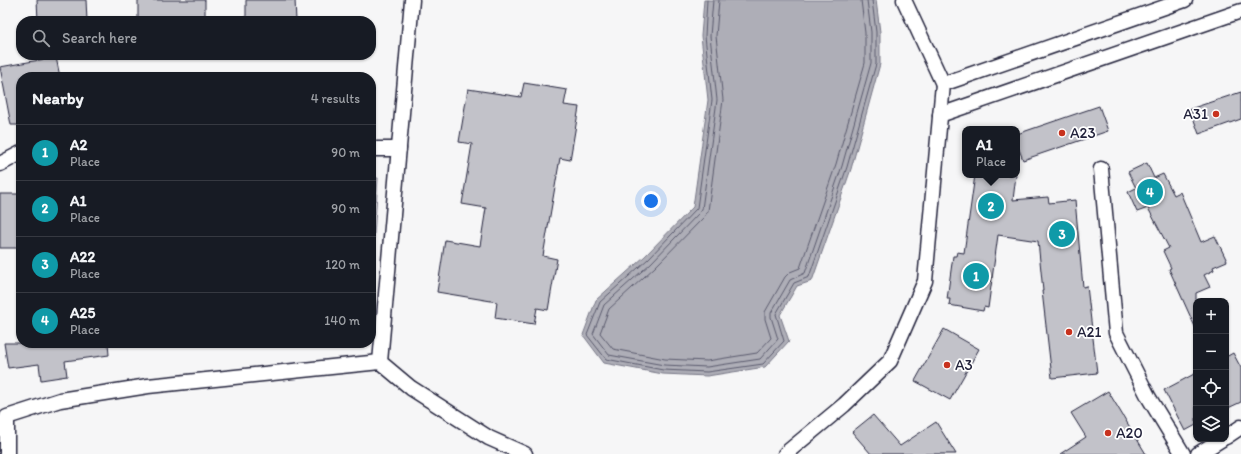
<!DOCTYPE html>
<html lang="en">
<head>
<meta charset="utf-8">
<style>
	:root { --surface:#171b24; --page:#242831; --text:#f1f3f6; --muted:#9ea1a6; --line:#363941; --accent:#c8321e }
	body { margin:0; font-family:Itim,sans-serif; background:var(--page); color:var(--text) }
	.controls { position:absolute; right:12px; bottom:12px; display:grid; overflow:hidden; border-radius:8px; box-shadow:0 1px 3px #0004 }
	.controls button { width:36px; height:36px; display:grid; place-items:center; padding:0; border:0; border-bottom:1px solid var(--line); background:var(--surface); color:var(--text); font:20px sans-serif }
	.you { position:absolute; left:651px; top:201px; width:14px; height:14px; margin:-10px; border:3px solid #fff; border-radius:50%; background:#1a73e8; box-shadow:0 0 0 6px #1a73e833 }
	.badge { display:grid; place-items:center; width:26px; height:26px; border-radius:50%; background:var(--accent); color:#fff; font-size:13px; font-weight:700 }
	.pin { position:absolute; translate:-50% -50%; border:2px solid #fff; box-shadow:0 1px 4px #0006 }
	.popup { position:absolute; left:962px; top:126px; width:58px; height:52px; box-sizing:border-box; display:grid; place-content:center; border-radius:8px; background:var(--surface); filter:drop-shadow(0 1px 3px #0005); font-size:13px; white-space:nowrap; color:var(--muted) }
	.popup b { font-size:15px; color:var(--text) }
	.popup::after { content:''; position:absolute; left:50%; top:100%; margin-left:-8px; border:8px solid transparent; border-top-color:var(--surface) }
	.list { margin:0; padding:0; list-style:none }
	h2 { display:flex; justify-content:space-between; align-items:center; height:52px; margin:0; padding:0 16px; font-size:17px }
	h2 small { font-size:13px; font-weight:400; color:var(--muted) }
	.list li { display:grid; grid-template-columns:26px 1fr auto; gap:12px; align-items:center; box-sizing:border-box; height:56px; padding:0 16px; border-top:1px solid var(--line) }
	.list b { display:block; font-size:15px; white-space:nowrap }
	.list p { margin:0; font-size:13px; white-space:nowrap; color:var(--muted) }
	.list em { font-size:13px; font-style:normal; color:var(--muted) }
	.icon { flex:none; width:22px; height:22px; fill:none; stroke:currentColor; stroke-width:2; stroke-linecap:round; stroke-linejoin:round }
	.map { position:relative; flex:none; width:1241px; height:454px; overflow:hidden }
	.search { position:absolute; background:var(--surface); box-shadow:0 1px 3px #0004; left:16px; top:16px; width:360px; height:44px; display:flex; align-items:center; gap:10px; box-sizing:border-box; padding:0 14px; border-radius:16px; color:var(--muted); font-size:15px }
	.panel { position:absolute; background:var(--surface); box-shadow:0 1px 3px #0004; left:16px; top:72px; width:360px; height:276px; border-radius:16px }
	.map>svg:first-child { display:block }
	.green { fill:#d7d7db; stroke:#7c7c8b }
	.water { fill:#aeaeb7; stroke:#767685 }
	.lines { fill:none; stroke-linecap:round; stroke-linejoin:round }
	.shore { stroke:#5a5a6d; stroke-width:1 }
	.building { fill:#c2c2c9; stroke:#22223b }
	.service-casing { stroke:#22223b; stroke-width:17 }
	.service { stroke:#fff; stroke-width:14 }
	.poi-dot { fill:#c8321e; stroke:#fff; stroke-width:1.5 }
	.labels { text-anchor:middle; stroke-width:3.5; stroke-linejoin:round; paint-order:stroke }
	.poi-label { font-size:15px; fill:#22223b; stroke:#fff; text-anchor:start }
</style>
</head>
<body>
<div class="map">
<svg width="1241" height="454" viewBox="0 0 1241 454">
	<rect width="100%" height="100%" fill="#f6f6f7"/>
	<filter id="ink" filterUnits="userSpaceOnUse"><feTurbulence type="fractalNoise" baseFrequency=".025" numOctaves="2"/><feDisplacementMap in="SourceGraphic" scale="8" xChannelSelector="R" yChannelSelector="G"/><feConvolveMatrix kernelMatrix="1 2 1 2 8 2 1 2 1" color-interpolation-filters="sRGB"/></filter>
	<g filter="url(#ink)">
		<path class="green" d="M 371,178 L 378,178 L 371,278 Z"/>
		<path class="water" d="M 704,0 L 876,0 L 880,32 L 880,64 L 851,169 L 812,281 L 797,286 L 780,315 L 789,341 L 765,367 L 707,376 L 663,374 L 604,363 L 583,335 L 596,300 L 645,256 L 693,207 L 708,100 L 701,36 Z"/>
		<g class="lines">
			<g class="shore">
				<path d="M 707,0 L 705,36 L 712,100 L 697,208 L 648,259 L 600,302 L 587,335 L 606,359 L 663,370 L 707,372 L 763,364 L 784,341 L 776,314 L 794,283 L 809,277 L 847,167 L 876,64 L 876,32 L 872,0"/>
				<path d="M 713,0 L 710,36 L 717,100 L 702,209 L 699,213 L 651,263 L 604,305 L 593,334 L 609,355 L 664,365 L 707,367 L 760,359 L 778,339 L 771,317 L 771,313 L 790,280 L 805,273 L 842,166 L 871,63 L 871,32 L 867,0"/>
				<path d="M 719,0 L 716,36 L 723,100 L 708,211 L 704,217 L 655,267 L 609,309 L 600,333 L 613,349 L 665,359 L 707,361 L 757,353 L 771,338 L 765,319 L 765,312 L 785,277 L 790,272 L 800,268 L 836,164 L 865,63 L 865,33 L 861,0"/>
			</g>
		</g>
		<g class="building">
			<path d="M 37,0 L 86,0 L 87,21 L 38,21 Z"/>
			<rect x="138" y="0" width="67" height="21"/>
			<path d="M 246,0 L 295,0 L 296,21 L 246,21 Z"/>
			<path d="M 56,57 L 60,77 L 21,77 L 21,125 L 11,125 L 0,67 Z"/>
			<path d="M 524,83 L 567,90 L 564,105 L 579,107 L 570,160 L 560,158 L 543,256 L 557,259 L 548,310 L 537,308 L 534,324 L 495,318 L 497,302 L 437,292 L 445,240 L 480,246 L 486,208 L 462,204 L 472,144 L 459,142 L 468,89 L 521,97 Z"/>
			<path d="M 1241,92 L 1241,119 L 1199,134 L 1190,109 Z"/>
			<path d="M 1099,106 L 1108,131 L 1023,160 L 1017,144 L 1017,134 Z"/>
			<path d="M 1147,163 L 1154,178 L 1163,174 L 1174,195 L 1180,192 L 1201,242 L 1215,236 L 1227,261 L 1213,267 L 1214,270 L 1204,275 L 1210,287 L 1196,293 L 1196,329 L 1169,269 L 1171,268 L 1163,251 L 1169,248 L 1148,208 L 1137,212 L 1128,192 L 1136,188 L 1128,172 Z"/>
			<path d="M 975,175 L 1016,175 L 1013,200 L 1048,197 L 1049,203 L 1075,200 L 1083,287 L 1087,286 L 1097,373 L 1052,378 L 1042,291 L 1043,291 L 1038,241 L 998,235 L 988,308 L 984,307 L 983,311 L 949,305 L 950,299 L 947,299 L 953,256 L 956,256 L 957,252 L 964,253 Z"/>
			<rect x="0" y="194" width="21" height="54"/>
			<path d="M 944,329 L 979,349 L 950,400 L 915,381 Z"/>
			<path d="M 4,343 L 108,343 L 109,355 L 65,361 L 67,376 L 41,380 L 39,364 L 8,368 Z"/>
			<path d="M 1233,353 L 1241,368 L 1241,402 L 1226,409 L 1226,357 Z"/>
			<path d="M 1196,373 L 1196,425 L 1185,431 L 1164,390 Z"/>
			<path d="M 1108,391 L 1146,454 L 1060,454 L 1086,437 L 1071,413 Z"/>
			<path d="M 873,415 L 900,446 L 936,422 L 956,454 L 871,454 L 852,432 Z"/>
		</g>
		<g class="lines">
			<defs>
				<g id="service">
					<path d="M 412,0 L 380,362 L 411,388 L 489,438 L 525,454"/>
					<path d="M 904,0 L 943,84"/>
					<path d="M 940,115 L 1241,11"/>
					<path d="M 371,149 L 399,149"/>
					<path d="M 0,164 L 21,153"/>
					<path d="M 1101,169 L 1116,333 L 1149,398 L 1183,454"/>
					<path d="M 1226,437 L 1241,427"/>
					<path d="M 7,454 L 7,417 L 60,400 L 148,386 L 380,362"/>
					<path d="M 785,454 L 844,405 L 890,361 L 925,281 L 943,84 L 1185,0"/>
					<path d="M 1198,454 L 1222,439"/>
				</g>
			</defs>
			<use href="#service" class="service-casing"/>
			<use href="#service" class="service"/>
		</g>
	</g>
	<g class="poi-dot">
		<circle cx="1216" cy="114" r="4"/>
		<circle cx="1062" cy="133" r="4"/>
		<circle cx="1069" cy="332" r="4"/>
		<circle cx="947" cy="365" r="4"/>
		<circle cx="1108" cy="433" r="4"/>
	</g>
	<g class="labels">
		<g class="poi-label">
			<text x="1208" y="119" text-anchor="end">A31</text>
			<text x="1070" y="138">A23</text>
			<text x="1077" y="337">A21</text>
			<text x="955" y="370">A3</text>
			<text x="1116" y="438">A20</text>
		</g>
	</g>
</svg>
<div class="controls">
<button>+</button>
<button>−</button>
<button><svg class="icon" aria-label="locate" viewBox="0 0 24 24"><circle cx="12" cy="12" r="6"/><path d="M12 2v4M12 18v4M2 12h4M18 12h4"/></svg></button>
<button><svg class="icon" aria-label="layers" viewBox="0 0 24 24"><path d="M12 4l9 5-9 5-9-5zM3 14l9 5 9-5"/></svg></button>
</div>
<div class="you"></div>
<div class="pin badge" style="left:976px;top:276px;background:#0f9aa8">1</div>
<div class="pin badge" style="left:991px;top:206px;background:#0f9aa8">2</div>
<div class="popup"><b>A1</b>Place</div>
<div class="pin badge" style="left:1062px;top:234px;background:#0f9aa8">3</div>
<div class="pin badge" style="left:1150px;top:192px;background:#0f9aa8">4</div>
<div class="search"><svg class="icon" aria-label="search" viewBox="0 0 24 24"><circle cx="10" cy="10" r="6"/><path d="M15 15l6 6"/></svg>Search here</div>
<section class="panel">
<h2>Nearby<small>4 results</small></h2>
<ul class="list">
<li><span class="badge" style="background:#0f9aa8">1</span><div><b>A2</b><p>Place</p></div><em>90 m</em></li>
<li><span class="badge" style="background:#0f9aa8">2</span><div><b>A1</b><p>Place</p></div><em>90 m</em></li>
<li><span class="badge" style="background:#0f9aa8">3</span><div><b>A22</b><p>Place</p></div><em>120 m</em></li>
<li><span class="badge" style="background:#0f9aa8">4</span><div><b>A25</b><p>Place</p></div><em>140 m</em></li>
</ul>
</section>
</div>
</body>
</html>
